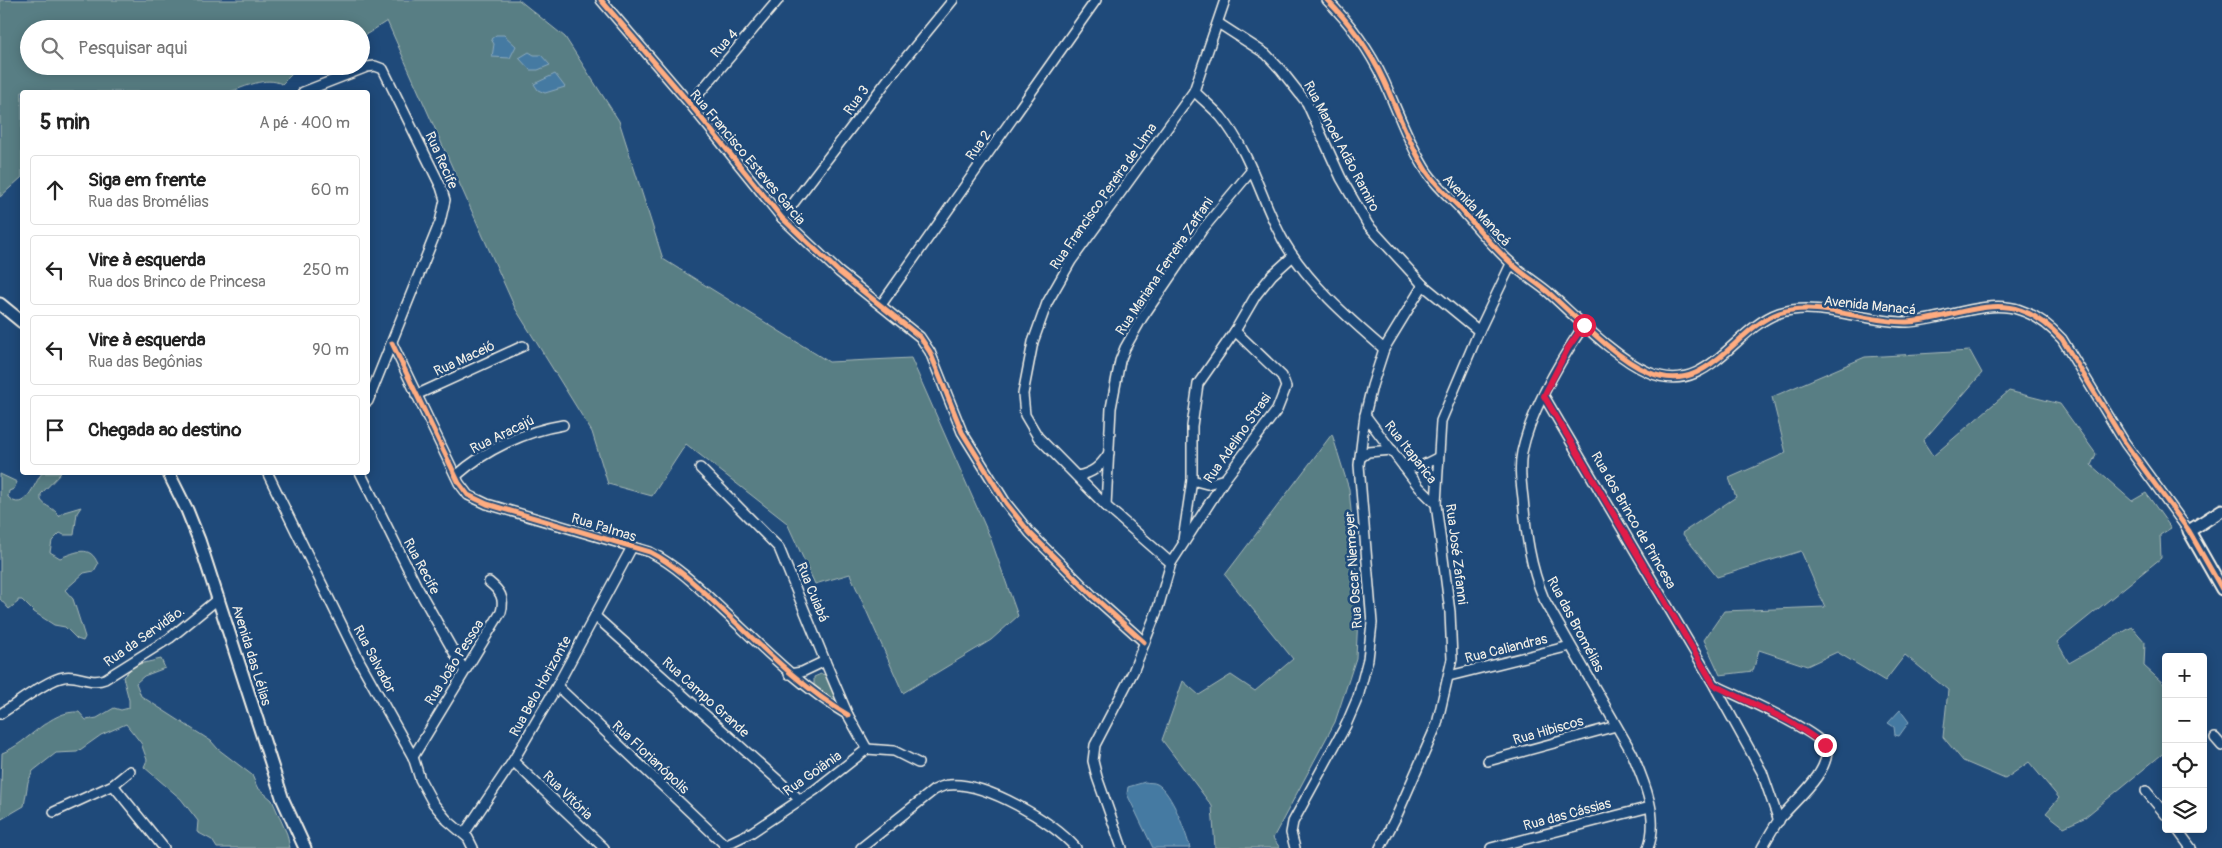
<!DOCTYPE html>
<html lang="pt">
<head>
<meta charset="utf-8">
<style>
	:root { --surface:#fff; --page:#f6f6f6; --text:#222; --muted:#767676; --line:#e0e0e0 }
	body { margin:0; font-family:Pangolin,sans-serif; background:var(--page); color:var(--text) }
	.controls { position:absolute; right:15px; bottom:15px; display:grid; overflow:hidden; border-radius:5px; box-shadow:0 2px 12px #0003 }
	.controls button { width:45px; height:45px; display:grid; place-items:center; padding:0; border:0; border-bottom:1px solid var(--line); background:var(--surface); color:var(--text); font:25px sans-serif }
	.stop { position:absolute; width:15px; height:15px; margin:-11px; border:4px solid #e11d48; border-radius:50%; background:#fff }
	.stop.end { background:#e11d48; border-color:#fff; box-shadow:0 1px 5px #0008 }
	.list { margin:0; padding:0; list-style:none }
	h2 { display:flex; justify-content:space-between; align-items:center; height:65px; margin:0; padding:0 20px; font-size:21px }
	h2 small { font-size:16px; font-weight:400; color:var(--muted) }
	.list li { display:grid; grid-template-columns:32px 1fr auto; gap:15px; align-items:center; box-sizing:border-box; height:70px; margin:0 10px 10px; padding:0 10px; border:1px solid var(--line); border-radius:5px }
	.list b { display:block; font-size:19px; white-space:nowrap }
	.list p { margin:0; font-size:16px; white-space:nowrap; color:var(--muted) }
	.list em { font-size:16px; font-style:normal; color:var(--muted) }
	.icon { flex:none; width:28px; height:28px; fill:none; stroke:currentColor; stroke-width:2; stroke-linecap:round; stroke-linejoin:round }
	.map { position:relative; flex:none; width:2222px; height:848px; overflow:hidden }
	.search { position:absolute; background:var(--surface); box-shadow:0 2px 12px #0003; left:20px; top:20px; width:350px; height:55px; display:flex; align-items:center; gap:12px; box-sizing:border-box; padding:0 18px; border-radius:28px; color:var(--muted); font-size:19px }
	.panel { position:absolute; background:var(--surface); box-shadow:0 2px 12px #0003; left:20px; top:90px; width:350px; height:385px; border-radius:5px }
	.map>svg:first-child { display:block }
	.green { fill:#597e84; stroke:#a6b8b6 }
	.water { fill:#457aa2; stroke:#8baabe }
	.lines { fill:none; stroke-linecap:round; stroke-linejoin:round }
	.street-casing { stroke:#f4f1e8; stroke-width:12 }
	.secondary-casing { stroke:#f4f1e8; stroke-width:15 }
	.street { stroke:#1f4a7a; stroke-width:9 }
	.secondary { stroke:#1f4a7a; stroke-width:11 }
	.cycleway-casing { stroke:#1f4a7a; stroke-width:8 }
	.cycleway { stroke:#ffac80; stroke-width:5 }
	.route { stroke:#e11d48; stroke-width:6 }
	.labels { text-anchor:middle; stroke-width:5; stroke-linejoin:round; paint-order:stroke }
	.street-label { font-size:14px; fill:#f4f1e8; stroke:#1f4a7a }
</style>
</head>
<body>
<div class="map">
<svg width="2222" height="848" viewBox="0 0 2222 848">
	<rect width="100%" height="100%" fill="#1f4a7a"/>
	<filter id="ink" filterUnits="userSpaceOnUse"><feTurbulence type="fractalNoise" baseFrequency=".02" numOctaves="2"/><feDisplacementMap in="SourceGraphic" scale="10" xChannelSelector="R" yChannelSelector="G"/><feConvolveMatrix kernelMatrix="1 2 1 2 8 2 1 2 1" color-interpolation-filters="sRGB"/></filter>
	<g filter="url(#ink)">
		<g class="green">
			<path d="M 0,0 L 519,0 L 565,37 L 619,121 L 663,259 L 829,362 L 911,358 L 990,537 L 1018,616 L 991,640 L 903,693 L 850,574 L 815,584 L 787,523 L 686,444 L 652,496 L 608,484 L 592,432 L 515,308 L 387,21 L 361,38 L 361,29 L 29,29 L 29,66 L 307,66 L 293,73 L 282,84 C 265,76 246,87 229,92 L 22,92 L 22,177 L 0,197 Z"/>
			<path d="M 1970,351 L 1982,373 L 1923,441 L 1933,456 L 2009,391 L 2060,404 L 2096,454 L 2091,465 L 2132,501 L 2146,493 L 2171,528 L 2160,535 L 2161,558 L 2057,642 L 2069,663 L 2132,627 L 2145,642 L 2144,666 L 2166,686 L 2166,751 L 2084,818 L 2064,827 L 2046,813 L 2059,798 L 2029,762 L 2005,779 L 1963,761 L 1943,737 L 1948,690 L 1905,655 L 1885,681 L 1837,652 L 1807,666 L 1759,650 L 1753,671 L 1720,675 L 1704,640 L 1724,611 L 1825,607 L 1801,551 L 1717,577 L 1682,533 L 1736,497 L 1729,478 L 1786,453 L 1772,397 L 1865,357 Z"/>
			<path d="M 1332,434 L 1349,489 L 1359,595 L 1356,658 L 1335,722 L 1273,838 L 1280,848 L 1215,848 L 1212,806 L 1162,740 L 1183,681 L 1199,695 L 1231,675 L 1255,691 L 1293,659 L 1225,575 Z"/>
			<path d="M 42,473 L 61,473 L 41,494 L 41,500 C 46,508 54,507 59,516 L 64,512 L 81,507 L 77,513 L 74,535 L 64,535 L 60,533 L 52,541 L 50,552 L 60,558 C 76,552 90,544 98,564 L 94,571 L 84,573 L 65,590 L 73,599 L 85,637 L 83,641 L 77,639 L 65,627 L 54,625 L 34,612 L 22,600 L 18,600 L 18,602 L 9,609 L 0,599 L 0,474 L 17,482 L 14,489 L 9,491 L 8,497 C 25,514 34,483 42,473 Z"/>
			<path d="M 161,659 L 165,668 L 144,676 L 136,683 L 141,696 L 211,741 L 218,749 L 252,775 L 257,787 L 272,800 L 287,834 L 290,848 L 217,848 L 212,840 L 197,832 L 198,821 L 181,799 L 144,767 L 147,760 L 141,743 L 126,724 L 101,735 L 77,752 L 56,753 L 33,771 L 28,782 L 24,806 L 0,820 L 2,753 C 29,743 49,710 79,712 L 86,720 L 97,718 L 114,708 L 121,710 L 129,708 L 129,700 L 123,677 L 135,665 Z"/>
			<path d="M 821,674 L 827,675 L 839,704 L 837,705 L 814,685 L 814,677 Z"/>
		</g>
		<g class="water">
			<path d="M 504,35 L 516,46 L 510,58 L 492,57 L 494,44 L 491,39 L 496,35 Z"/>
			<path d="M 529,52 L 534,55 L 541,55 L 550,65 L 538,70 L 530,70 L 519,58 Z"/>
			<path d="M 555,74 L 565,87 L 545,93 L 538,90 L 534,84 Z"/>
			<path d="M 1900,710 L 1909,722 L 1899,736 L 1895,735 L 1894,727 L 1888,723 Z"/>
			<path d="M 1145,782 C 1148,783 1154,782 1157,784 C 1172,792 1186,833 1190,848 L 1153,848 L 1127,794 L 1128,787 Z"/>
		</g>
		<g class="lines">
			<defs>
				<g id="street">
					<path d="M 601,0 L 690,104 L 782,218 L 839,272 L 920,337 L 930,352 L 962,432 L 1006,503 L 1030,533 L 1094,597 L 1144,642"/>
					<path d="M 1327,0 C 1351,24 1370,51 1384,81 C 1398,112 1409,144 1427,172 C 1436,185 1448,196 1459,207 C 1476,226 1492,246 1511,263 C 1522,274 1536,282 1548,292 C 1576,317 1615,358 1648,372 C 1707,398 1733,329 1779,313 C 1818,300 1867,323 1907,322 C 1942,321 1986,298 2020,310 C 2036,315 2051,327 2062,339 L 2125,443 L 2189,531"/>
					<path d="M 1218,23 L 1266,54 L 1281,70 L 1307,103 L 1341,178 L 1368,225 L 1423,285 L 1479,331"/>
					<path d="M 1194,91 C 1203,100 1213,108 1221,117 C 1251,153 1261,200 1283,240 C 1308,283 1347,317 1384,349"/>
					<path d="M 303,92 L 367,67 L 375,66 L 383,69 L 441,187 L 445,200 L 440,222 L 368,401"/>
					<path d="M 690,104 L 778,0"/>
					<path d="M 782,218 L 890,77 L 953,0"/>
					<path d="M 881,305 L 1096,0"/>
					<path d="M 1584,325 C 1560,361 1531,410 1522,452 C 1519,467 1521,483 1523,498 C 1526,534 1530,566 1544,599 L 1632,753 C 1644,781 1660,818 1648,848"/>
					<path d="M 392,343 L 459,483 L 468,495 L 487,504 L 650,552 C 681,568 705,594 730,617 C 768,653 804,689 848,715"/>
					<path d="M 416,395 L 523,346"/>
					<path d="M 1544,396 L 1714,685 L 1762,772 L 1779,821"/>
					<path d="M 1365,415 L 1419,487 L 1436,504"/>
					<path d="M 1360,458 L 1368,452 L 1392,450"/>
					<path d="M 1404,467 L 1419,467 L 1437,458"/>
					<path d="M 700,468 L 779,548 L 825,661 L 848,715 L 867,749"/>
					<path d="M 267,472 L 360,662 L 413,757 L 420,779 L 433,803 L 447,820 L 468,838 L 473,848"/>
					<path d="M 360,472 L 416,585 L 464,670"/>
					<path d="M 456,476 C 485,450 525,431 563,425"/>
					<path d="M 1077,476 C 1093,473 1100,467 1109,453"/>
					<path d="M 1192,480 L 1207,484 L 1225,479"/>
					<path d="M 1106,506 L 1111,408 L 1120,361 L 1125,348 L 1142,318 L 1202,230 L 1252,170"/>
					<path d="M 1183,540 L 1192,480 L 1192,426 L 1198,384 L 1235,331 L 1256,295 L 1272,275 L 1293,256"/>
					<path d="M 1171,563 L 1106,506 L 1038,437 L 1025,415 L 1023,394 L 1033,342 L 1047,303 L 1071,261 L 1194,91 L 1225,0"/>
					<path d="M 595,616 L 799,799"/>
					<path d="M 789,674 L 802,672 L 825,661"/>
					<path d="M 1449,676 L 1570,646"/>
					<path d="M 1715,685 C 1737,696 1817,730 1827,748 C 1829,775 1792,802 1778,821 C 1772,830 1767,839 1762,848"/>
					<path d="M 557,686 L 725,845 L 725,848"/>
					<path d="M 0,714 C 15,705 48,679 64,677 C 78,674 90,685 105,679 L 170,638 L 219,598"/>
					<path d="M 2215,738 L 2222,746"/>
					<path d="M 413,757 L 501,612 C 505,598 500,591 489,582"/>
					<path d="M 513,761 L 604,848"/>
					<path d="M 1488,761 L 1616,726"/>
					<path d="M 113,785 L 164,848"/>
					<path d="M 2146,791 L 2166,815"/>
					<path d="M 54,812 L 113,785 L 130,771"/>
					<path d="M 2177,829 L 2191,848"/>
					<path d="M 464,834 L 513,761 L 557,686 L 632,547"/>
					<path d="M 725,845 L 752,832 L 815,790 L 867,749 L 894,751 L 918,763"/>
					<path d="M 861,848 L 934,790 C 939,788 944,785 949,785 C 986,782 1052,821 1076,848"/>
					<path d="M 1122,848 L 1097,777 L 1093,761 L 1095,745 L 1133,672 L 1158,608 L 1171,563 L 1225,479 L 1277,410 L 1286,387 L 1282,376 L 1235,331"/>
					<path d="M 1295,848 L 1291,833 L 1293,822 L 1346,725 L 1358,697 L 1368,659 L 1372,623 L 1359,465 L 1365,415 L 1372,386 L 1384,349 L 1423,285"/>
					<path d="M 1380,848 L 1397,815 L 1437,724 L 1452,659 L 1450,612 L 1436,504 L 1441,421 L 1479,331 L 1511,264"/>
					<path d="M 1491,848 L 1650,807"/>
				</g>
				<g id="secondary">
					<path d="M 0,304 L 22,322"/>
					<path d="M 168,472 L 187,510 L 199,540 L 283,800 L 305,848"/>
					<path d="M 2222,510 L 2189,531 L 2222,589"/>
				</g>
			</defs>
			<use href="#street" class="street-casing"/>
			<use href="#secondary" class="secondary-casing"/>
			<use href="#street" class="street"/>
			<use href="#secondary" class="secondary"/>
			<defs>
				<g id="cycleway">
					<path d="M 601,0 L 690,104 L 782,218 L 839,272 L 920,337 L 930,352 L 962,432 L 1006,503 L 1030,533 L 1094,597 L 1144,642"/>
					<path d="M 1327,0 C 1351,24 1370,51 1384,81 C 1398,112 1409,144 1427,172 C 1436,185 1448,196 1459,207 C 1476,226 1492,246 1511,263 C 1522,274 1536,282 1548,292 C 1576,317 1615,358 1648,372 C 1707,398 1733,329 1779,313 C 1818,300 1867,323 1907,322 C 1942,321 1986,298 2020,310 C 2036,315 2051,327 2062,339 L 2125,443 L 2189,531 L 2222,589"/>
					<path d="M 392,343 L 459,483 L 468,495 L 487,504 L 650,552 C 681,568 705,594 730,617 C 768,653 804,689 848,715"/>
				</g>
			</defs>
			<use href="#cycleway" class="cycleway-casing"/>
			<use href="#cycleway" class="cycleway"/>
		</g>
	</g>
	<g class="lines" filter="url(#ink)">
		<path class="route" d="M 1584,325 L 1568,348 L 1544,396 L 1714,685 L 1791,722 L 1825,745"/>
	</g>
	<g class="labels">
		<g class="street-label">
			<text transform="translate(724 43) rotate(-48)" y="5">Rua 4</text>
			<text transform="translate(856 100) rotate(-54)" y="5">Rua 3</text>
			<text transform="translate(978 145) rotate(-55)" y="5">Rua 2</text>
			<text transform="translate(1342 146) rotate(62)" y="5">Rua Manoel Adão Ramiro</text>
			<text transform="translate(748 157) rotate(50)" y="5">Rua Francisco Esteves Garcia</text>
			<text transform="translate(442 160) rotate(66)" y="5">Rua Recife</text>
			<text transform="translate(1103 196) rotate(-55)" y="5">Rua Francisco Pereira de Lima</text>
			<text transform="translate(1477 210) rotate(47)" y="5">Avenida Manacá</text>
			<text transform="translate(1164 266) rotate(-56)" y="5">Rua Mariana Ferreira Zaffani</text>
			<text transform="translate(1870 305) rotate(6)" y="5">Avenida Manacá</text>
			<text transform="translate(464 358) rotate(-25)" y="5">Rua Maceió</text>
			<text transform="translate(502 434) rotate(-26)" y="5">Rua Aracajú</text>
			<text transform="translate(1237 438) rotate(-55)" y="5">Rua Adelino Strasi</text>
			<text transform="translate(1411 452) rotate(52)" y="5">Rua Itaparica</text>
			<text transform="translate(1634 520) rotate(60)" y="5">Rua dos Brinco de Princesa</text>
			<text transform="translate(604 527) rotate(17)" y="5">Rua Palmas</text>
			<text transform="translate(1457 554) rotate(83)" y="5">Rua José Zafanni</text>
			<text transform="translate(422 566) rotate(62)" y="5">Rua Recife</text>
			<text transform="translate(1353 570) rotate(-94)" y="5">Rua Oscar Niemeyer</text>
			<text transform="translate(813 592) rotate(68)" y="5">Rua Cuiabá</text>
			<text transform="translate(1576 624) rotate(62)" y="5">Rua das Bromélias</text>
			<text transform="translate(144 636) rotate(-35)" y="5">Rua da Servidão.</text>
			<text transform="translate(1506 648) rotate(-14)" y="5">Rua Caliandras</text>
			<text transform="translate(252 655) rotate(73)" y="5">Avenida das Lélias</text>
			<text transform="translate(375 659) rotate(62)" y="5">Rua Salvador</text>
			<text transform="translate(454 662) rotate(-58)" y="5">Rua João Pessoa</text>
			<text transform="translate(540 686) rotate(-61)" y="5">Rua Belo Horizonte</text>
			<text transform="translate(706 697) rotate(42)" y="5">Rua Campo Grande</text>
			<text transform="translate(1548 730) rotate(-16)" y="5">Rua Hibiscos</text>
			<text transform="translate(651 757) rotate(43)" y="5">Rua Florianópolis</text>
			<text transform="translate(812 773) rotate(-35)" y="5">Rua Goiânia</text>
			<text transform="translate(568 795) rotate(44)" y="5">Rua Vitória</text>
			<text transform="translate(1567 814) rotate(-15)" y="5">Rua das Cássias</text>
		</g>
	</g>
</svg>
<div class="controls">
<button>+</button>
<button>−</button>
<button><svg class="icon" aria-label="locate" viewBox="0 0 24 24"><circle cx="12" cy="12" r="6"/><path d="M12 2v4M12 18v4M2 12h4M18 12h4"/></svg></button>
<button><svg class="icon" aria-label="layers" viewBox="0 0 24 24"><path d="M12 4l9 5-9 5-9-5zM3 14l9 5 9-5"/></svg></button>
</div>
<div class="stop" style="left:1584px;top:325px"></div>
<div class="stop end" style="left:1825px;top:745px"></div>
<div class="search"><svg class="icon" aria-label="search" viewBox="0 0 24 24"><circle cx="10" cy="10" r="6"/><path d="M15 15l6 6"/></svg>Pesquisar aqui</div>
<section class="panel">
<h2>5 min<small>A pé · 400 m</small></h2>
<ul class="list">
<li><svg class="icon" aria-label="ahead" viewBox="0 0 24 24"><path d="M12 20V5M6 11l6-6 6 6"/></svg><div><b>Siga em frente</b><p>Rua das Bromélias</p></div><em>60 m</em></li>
<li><svg class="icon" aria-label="left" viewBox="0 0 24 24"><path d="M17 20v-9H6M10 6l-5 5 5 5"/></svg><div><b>Vire à esquerda</b><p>Rua dos Brinco de Princesa</p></div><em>250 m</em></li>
<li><svg class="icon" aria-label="left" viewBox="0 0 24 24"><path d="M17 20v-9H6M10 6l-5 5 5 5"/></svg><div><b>Vire à esquerda</b><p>Rua das Begônias</p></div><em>90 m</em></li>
<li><svg class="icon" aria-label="arrive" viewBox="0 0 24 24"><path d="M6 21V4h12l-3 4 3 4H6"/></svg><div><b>Chegada ao destino</b></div></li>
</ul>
</section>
</div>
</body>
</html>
